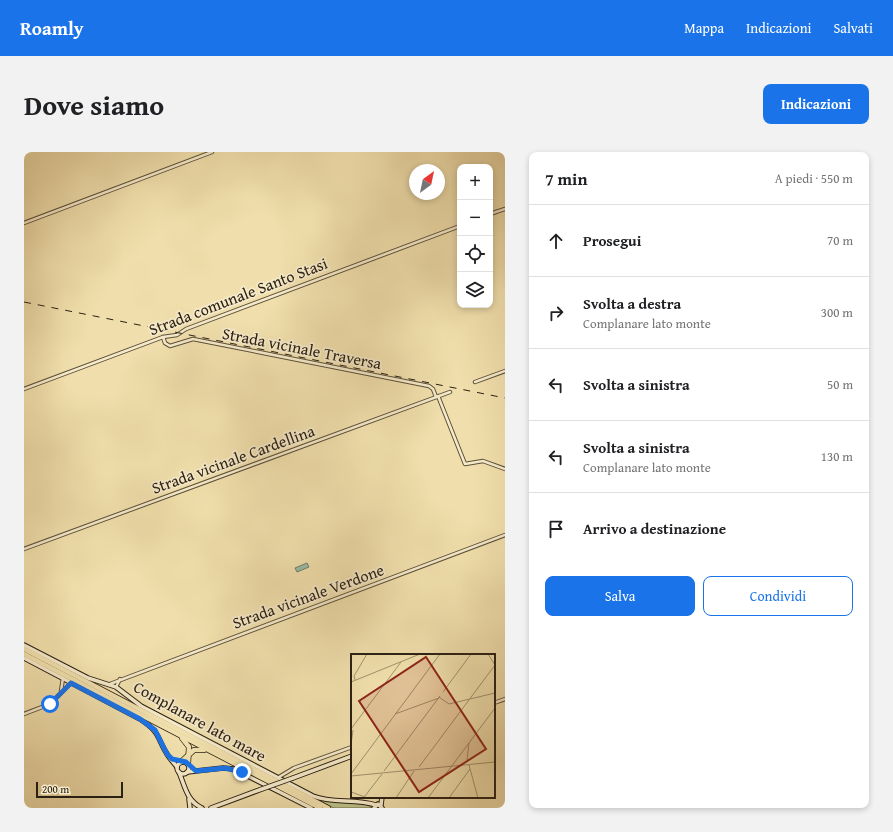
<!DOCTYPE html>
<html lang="it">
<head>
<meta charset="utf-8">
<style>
	:root { --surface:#fff; --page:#f2f2f2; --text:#202124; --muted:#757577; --line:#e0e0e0; --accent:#1a73e8 }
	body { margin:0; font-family:"Gentium Book Plus",serif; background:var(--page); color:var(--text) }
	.controls { position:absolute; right:12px; top:12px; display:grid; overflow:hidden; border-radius:8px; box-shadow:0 2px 6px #0003 }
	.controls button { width:36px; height:36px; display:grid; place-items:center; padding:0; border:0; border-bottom:1px solid var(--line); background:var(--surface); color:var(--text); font:20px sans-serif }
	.compass { position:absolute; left:385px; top:12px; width:36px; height:36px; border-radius:50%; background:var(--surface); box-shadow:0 2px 6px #0003; rotate:33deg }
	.scale { position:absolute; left:12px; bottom:10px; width:87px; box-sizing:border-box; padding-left:4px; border:2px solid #2b2014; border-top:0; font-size:11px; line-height:14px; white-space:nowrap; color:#2b2014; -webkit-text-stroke:3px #f5eac9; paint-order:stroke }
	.stop { position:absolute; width:12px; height:12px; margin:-9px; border:3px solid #1a73e8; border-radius:50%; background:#fff }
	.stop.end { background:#1a73e8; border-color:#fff; box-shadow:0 1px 4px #0008 }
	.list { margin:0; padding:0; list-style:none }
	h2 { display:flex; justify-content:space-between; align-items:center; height:52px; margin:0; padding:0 16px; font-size:17px }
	h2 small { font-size:13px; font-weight:400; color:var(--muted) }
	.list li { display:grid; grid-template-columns:26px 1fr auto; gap:12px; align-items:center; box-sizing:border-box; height:72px; padding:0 16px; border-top:1px solid var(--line) }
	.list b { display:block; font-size:15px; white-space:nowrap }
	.list p { margin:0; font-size:13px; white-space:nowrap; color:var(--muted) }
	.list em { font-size:13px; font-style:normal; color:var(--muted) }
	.actions { display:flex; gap:8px; padding:12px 16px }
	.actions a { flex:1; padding:9px 0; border:1px solid var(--accent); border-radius:8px; text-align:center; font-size:14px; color:var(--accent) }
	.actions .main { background:var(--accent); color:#fff }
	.icon { flex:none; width:22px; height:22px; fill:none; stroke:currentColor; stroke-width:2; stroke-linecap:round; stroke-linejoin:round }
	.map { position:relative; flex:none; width:481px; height:656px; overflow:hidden; border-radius:8px }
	header { display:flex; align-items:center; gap:24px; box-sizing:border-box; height:56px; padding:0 20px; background:var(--accent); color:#fff }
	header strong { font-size:19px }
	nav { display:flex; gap:22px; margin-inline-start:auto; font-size:14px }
	.intro { display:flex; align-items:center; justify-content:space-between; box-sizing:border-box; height:96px; padding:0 24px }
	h1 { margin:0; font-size:28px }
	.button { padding:10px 18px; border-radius:8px; background:var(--accent); color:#fff; font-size:14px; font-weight:700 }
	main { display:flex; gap:24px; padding:0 24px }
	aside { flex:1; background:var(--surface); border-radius:8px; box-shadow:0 2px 6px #0003 }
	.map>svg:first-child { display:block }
	.green { fill:#bbc188; stroke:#73704e }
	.water { fill:#9bbda5; stroke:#6e7e6b }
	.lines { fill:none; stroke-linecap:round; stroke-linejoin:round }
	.street-casing { stroke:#5c503a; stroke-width:4.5 }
	.secondary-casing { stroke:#2b2014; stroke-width:5.5 }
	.highway-casing { stroke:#2b2014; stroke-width:6 }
	.street { stroke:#f5eac9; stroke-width:2.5 }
	.secondary { stroke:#f5eac9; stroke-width:3.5 }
	.highway { stroke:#f0dfac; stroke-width:4.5 }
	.rail { stroke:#2b2014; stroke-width:1; stroke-dasharray:7 7; stroke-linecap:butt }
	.secondary-bridge-casing { stroke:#2b2014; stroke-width:5.5; stroke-linecap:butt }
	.secondary-bridge { stroke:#f5eac9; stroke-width:3.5 }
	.route { stroke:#1a73e8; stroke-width:5 }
	.labels { text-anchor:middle; stroke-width:3.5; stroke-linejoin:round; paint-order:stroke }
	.street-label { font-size:16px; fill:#2b2014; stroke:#f5eac9 }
	.inset-road { fill:none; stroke:#a1936f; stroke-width:1 }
	.view { fill:#8f2418; fill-opacity:0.15; stroke:#8f2418; stroke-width:2 }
	.inset-edge { fill:none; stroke:#2b2014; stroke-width:2 }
</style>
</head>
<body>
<header>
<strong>Roamly</strong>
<nav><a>Mappa</a><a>Indicazioni</a><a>Salvati</a></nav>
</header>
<div class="intro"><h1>Dove siamo</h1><a class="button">Indicazioni</a></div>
<main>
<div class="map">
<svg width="481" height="656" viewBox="0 0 481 656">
	<rect width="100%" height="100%" fill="#f0dfac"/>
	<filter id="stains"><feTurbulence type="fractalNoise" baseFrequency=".005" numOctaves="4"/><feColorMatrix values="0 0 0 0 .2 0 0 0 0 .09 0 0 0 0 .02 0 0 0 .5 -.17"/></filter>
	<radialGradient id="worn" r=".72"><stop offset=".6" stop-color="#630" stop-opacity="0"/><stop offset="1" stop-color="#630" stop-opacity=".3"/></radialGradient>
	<path class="green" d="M 291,647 L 344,652 L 347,656 L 310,656 Z"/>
	<path class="water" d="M 283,411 L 285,415 L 273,420 L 271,416 Z"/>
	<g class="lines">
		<defs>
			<g id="street">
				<path d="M 466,62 L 481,57"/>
				<path d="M 0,71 L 188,0"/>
				<path d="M 139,185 L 141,191 L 146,194 L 169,187 L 405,234 L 409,237 L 412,245"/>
				<path d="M 451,230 L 481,219"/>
				<path d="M 0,237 L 139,185 L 153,183 L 162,177 L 436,74"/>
				<path d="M 414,244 L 441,312 L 459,309 L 481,317"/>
				<path d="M 0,397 L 426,240"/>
				<path d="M 86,532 L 481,383"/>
				<path d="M 92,535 L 96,527"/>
				<path d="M 37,539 L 39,526"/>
				<path d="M 470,551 L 481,547"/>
				<path d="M 0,562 L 26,552 L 47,531"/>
				<path d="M 255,625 L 270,616 L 328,595"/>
			</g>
			<g id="secondary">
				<path d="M 0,493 L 64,526 L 92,535 L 117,554 L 289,644 C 309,652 331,646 352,653"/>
				<path d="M 0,506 L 116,567 C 137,581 132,584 143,602 C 146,607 150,611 153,615"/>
				<circle cx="159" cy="616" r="6"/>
				<path d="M 155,620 C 161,635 163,649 178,656"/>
				<path d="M 163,620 L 199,616 L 210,617 L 287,656"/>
				<path d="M 269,626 L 328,604"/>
				<path d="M 165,647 L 166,656"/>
				<path d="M 357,653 L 358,645"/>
				<path d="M 187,656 L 238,637"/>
				<path d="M 350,656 L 354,652 L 358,656"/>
			</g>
			<g id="highway">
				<path d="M 0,497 L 304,656"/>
				<path d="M 0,502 L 296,656"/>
				<path d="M 158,586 L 165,595 L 164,612"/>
				<path d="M 157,610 L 170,598 L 180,598"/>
			</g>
		</defs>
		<use href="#street" class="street-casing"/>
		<use href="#secondary" class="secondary-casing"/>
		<use href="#highway" class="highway-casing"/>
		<use href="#street" class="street"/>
		<use href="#secondary" class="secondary"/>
		<use href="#highway" class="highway"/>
		<path class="rail" d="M 0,150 L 481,246"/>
		<defs>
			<path id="secondary-bridge" d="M 238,637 L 269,626"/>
		</defs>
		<use href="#secondary-bridge" class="secondary-bridge-casing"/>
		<use href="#secondary-bridge" class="secondary-bridge"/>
	</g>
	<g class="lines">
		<path class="route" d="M 26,552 L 47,531 L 116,567 L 131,578 L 143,602 L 148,607 L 162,610 L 172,619 L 201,616 L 218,620"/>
	</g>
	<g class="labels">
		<g class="street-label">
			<text transform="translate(214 144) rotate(-21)" y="6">Strada comunale Santo Stasi</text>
			<text transform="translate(278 196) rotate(11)" y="6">Strada vicinale Traversa</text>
			<text transform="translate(209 307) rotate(-20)" y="6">Strada vicinale Cardellina</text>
			<text transform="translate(284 444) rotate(-20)" y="6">Strada vicinale Verdone</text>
			<text transform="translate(176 569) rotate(29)" y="6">Complanare lato mare</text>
		</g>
	</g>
	<g transform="translate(327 502)">
		<rect width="144" height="144" fill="#f0dfac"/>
		<path class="inset-road" d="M 4,26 L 3,22 L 16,0M 0,28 L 69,0M 92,38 L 120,0M 88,43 L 98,50 L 144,39M 44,60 L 88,44M 0,75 L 50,8M 0,91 L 2,76M 116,106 L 118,89M 118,111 L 127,144M 68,113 L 144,11 L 137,0M 33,117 L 89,42M 0,120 L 89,0M 0,122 L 144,108M 0,138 L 17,144M 14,142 L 31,120M 45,144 L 63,117M 77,144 L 144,54M 98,144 L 119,115"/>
		<path class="view" d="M 75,3 L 135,95 L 68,138 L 8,47 Z"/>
		<rect width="144" height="144" class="inset-edge"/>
	</g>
	<rect width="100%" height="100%" filter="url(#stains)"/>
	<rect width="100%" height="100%" fill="url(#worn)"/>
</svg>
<div class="controls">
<button>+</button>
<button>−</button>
<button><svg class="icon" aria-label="locate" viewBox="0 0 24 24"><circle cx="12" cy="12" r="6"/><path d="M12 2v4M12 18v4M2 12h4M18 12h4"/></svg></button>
<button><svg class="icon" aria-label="layers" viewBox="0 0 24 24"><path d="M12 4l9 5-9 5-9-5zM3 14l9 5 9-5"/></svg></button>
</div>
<svg class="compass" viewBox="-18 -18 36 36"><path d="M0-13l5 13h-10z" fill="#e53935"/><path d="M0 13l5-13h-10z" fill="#757577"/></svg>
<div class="scale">200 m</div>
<div class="stop" style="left:26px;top:552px"></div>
<div class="stop end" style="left:218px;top:620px"></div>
</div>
<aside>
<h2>7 min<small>A piedi · 550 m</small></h2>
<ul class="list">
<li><svg class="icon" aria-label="ahead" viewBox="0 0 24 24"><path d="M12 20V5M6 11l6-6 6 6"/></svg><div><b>Prosegui</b></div><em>70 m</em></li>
<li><svg class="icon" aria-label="right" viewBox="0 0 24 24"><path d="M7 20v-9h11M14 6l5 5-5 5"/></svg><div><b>Svolta a destra</b><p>Complanare lato monte</p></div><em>300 m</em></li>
<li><svg class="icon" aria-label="left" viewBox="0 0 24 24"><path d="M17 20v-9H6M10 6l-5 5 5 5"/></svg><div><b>Svolta a sinistra</b></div><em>50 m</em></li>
<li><svg class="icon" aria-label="left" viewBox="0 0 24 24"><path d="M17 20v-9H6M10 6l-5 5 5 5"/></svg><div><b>Svolta a sinistra</b><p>Complanare lato monte</p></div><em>130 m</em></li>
<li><svg class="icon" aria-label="arrive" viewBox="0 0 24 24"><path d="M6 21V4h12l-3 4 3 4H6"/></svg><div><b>Arrivo a destinazione</b></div></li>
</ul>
<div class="actions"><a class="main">Salva</a><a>Condividi</a></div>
</aside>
</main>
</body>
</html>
